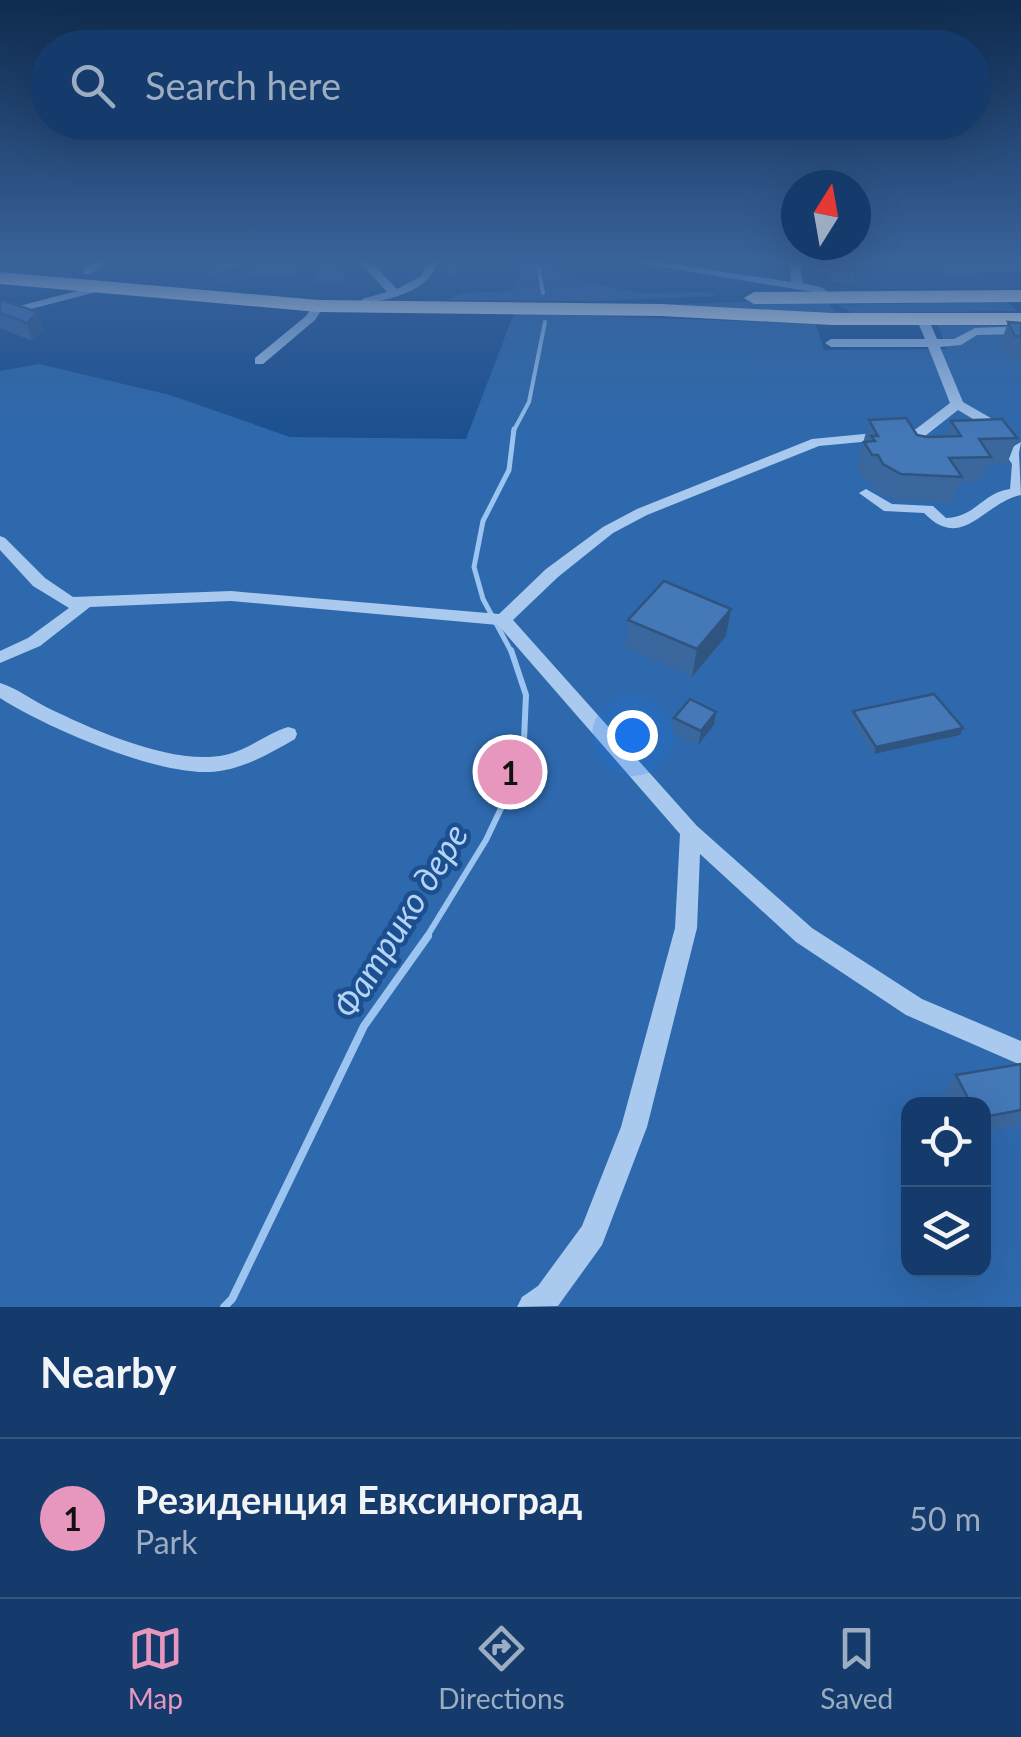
<!DOCTYPE html>
<html lang="en">
<head>
<meta charset="utf-8">
<style>
	:root { --surface:#143b6b; --page:#1d4271; --text:#f1f3f6; --muted:#9dadc1; --line:#33557e; --accent:#e797bd }
	body { margin:0; font-family:Lato,sans-serif; background:var(--page); color:var(--text) }
	.controls { position:absolute; right:30px; bottom:30px; display:grid; overflow:hidden; border-radius:20px; box-shadow:0 10px 40px #0002 }
	.controls button { width:90px; height:90px; display:grid; place-items:center; padding:0; border:0; border-bottom:2px solid var(--line); background:var(--surface); color:var(--text); font:50px sans-serif }
	.compass { position:absolute; left:781px; top:170px; width:90px; height:90px; border-radius:50%; background:var(--surface); box-shadow:0 10px 40px #0002; rotate:11deg }
	.you { position:absolute; left:632px; top:735px; width:35px; height:35px; margin:-25px; border:8px solid #fff; border-radius:50%; background:#1a73e8; box-shadow:0 0 0 15px #1a73e833 }
	.badge { display:grid; place-items:center; width:65px; height:65px; border-radius:50%; background:var(--accent); color:#111; font-size:32px; font-weight:700 }
	.pin { position:absolute; translate:-50% -50%; border:5px solid #fff; box-shadow:0 2px 10px #0006 }
	.list { margin:0; padding:0; list-style:none }
	h2 { display:flex; justify-content:space-between; align-items:center; height:130px; margin:0; padding:0 40px; font-size:42px }
	h2 small { font-size:32px; font-weight:400; color:var(--muted) }
	.list li { display:grid; grid-template-columns:65px 1fr auto; gap:30px; align-items:center; box-sizing:border-box; height:160px; padding:0 40px; border-top:2px solid var(--line) }
	.list b { display:block; font-size:38px; white-space:nowrap }
	.list p { margin:0; font-size:32px; white-space:nowrap; color:var(--muted) }
	.list em { font-size:32px; font-style:normal; color:var(--muted) }
	.icon { flex:none; width:55px; height:55px; fill:none; stroke:currentColor; stroke-width:2; stroke-linecap:round; stroke-linejoin:round }
	.map { position:relative; flex:none; width:1021px; height:1307px; overflow:hidden }
	.search { position:absolute; background:var(--surface); box-shadow:0 10px 40px #0002; left:30px; right:30px; top:30px; height:110px; display:flex; align-items:center; gap:25px; box-sizing:border-box; padding:0 35px; border-radius:55px; color:var(--muted); font-size:38px }
	.sheet { height:290px; background:var(--surface) }
	nav { display:flex; justify-content:space-around; align-items:center; box-sizing:border-box; height:140px; border-top:2px solid var(--line); background:var(--surface); font-size:28px; color:var(--muted) }
	nav a { display:grid; justify-items:center; gap:5px }
	nav .on { color:var(--accent) }
	.map>svg:first-child { display:block }
	.green { fill:#2e69ad; fill-rule:evenodd }
	.lines { fill:none; stroke-linecap:round; stroke-linejoin:round }
	.stream-far3 { stroke:#9cc4f0; stroke-width:4 }
	.stream-far2 { stroke:#9cc4f0; stroke-width:5 }
	.stream-far1 { stroke:#9cc4f0; stroke-width:6 }
	.stream { stroke:#9cc4f0; stroke-width:8 }
	.minor { fill:#a9c9ee; fill-rule:evenodd }
	.highway { fill:#fff; fill-rule:evenodd }
	.wall { fill:#3a679d }
	.shaded-wall { fill:#305480 }
	.building { fill:#4478b7; stroke:#305480; stroke-width:2.5 }
	.labels { text-anchor:middle; stroke-width:9; stroke-linejoin:round; paint-order:stroke }
	.water-label { font-size:35px; font-style:italic; fill:#b5d3f5; stroke:#1b4f8f }
</style>
</head>
<body>
<div class="map">
<svg width="1021" height="1307" viewBox="0 0 1021 1307">
	<rect width="100%" height="100%" fill="#1b4f8f"/>
	<g class="green">
		<path d="M 515,260 L 540,260 L 578,280 L 640,293 L 707,292 L 718,296 L 596,301 L 445,300 L 462,293 L 513,291 L 523,267 Z"/>
		<path d="M 831,299 L 830,306 L 840,315 L 651,305 Z"/>
		<path d="M 1006,301 L 1017,311 L 852,313 L 839,305 Z"/>
		<path d="M 514,313 L 816,324 L 824,350 L 947,349 L 938,325 L 1021,326 L 1021,1307 L 0,1307 L 0,371 L 39,364 L 170,395 L 290,437 L 466,439 ZM 908,1104 L 984,1104 L 984,1270 L 908,1270 Z"/>
	</g>
	<g class="lines">
		<g class="stream-far3">
			<path d="M 537,260 L 543,293"/>
			<path d="M 513,432 L 529,402 L 545,322"/>
		</g>
		<path class="stream-far2" d="M 512,653 L 483,599 L 474,567 L 483,521 L 509,470 L 514,429"/>
		<path class="stream-far1" d="M 426,938 L 486,840 L 523,762 L 526,695 L 511,650"/>
		<path class="stream" d="M 224,1307 L 232,1299 L 364,1026 L 428,936"/>
		<g class="minor">
			<path d="M 95,260 L 106,260 L 91,274 L 83,274 L 83,270 Z"/>
			<path d="M 358,260 L 369,260 L 397,289 L 421,276 L 429,260 L 439,260 C 428,292 396,297 366,304 L 362,303 L 362,299 L 387,292 Z"/>
			<path d="M 620,260 L 646,260 L 791,282 L 790,260 L 800,260 L 802,283 L 821,287 L 832,295 L 826,298 L 814,292 Z"/>
			<path d="M 100,285 L 104,286 L 104,290 L 0,317 L 0,311 Z"/>
			<path d="M 314,304 L 324,306 L 315,320 L 263,364 L 255,364 L 255,358 L 306,316 Z"/>
			<path d="M 923,317 L 929,320 L 937,339 L 954,339 L 975,328 L 1021,326 L 1021,334 L 977,335 L 961,345 L 940,347 L 963,402 L 1008,428 L 1008,434 L 998,434 L 958,410 L 925,436 L 819,446 L 647,515 L 613,533 L 558,577 L 513,620 L 697,826 L 812,928 L 922,999 L 1021,1041 L 1021,1065 L 906,1015 L 796,942 L 700,854 L 697,928 L 647,1127 L 602,1245 L 558,1306 L 517,1307 L 522,1297 L 538,1286 L 582,1226 L 621,1127 L 675,928 L 680,834 L 498,625 L 231,601 L 90,607 L 40,646 L 0,663 L 0,651 L 28,638 L 69,608 L 33,586 L 0,550 L 0,536 L 5,538 L 45,578 L 73,597 L 231,591 L 499,614 L 546,569 L 603,527 L 637,509 L 812,439 L 916,429 L 950,403 L 928,347 L 831,347 L 825,343 L 831,339 L 925,339 L 917,320 Z"/>
			<path d="M 1021,442 L 1019,453 L 1021,495 C 984,502 963,553 924,513 L 884,511 L 859,493 L 866,489 L 892,504 L 933,506 L 946,518 C 976,517 982,493 1010,489 L 1012,464 L 1004,452 Z"/>
			<path d="M 0,683 C 17,688 32,700 48,708 C 94,730 173,766 225,755 C 248,750 266,734 288,727 L 295,729 L 297,734 L 295,739 C 269,754 240,771 209,772 C 154,774 47,728 0,698 Z"/>
		</g>
		<g class="highway">
			<path d="M 0,272 L 318,300 L 661,304 L 833,313 L 1021,313 L 1021,325 L 833,325 L 661,316 L 318,312 L 0,284 Z"/>
			<path d="M 1021,290 L 1021,302 L 754,304 L 744,298 L 754,292 Z"/>
		</g>
	</g>
	<g class="wall">
		<path d="M 196,260 L 346,260 L 340,261 L 344,269 L 345,280 L 319,282 L 311,261 L 297,274 L 248,276 L 224,283 Z"/>
		<path d="M 825,260 L 901,260 L 901,262 L 852,262 L 856,270 L 853,283 L 832,282 Z"/>
		<path d="M 939,260 L 1021,260 L 1021,267 L 1019,272 L 979,272 L 977,277 L 943,275 Z"/>
		<path d="M 442,261 L 466,262 L 457,274 L 443,273 Z"/>
		<path d="M 0,301 L 37,312 L 43,329 L 32,341 L 0,328 Z"/>
		<path d="M 1008,322 L 1021,323 L 1021,361 L 1007,360 L 1000,346 Z"/>
		<path d="M 869,420 L 927,437 L 946,436 L 951,421 L 1017,438 L 1007,464 L 988,464 L 982,482 L 960,483 L 953,503 L 893,500 L 876,490 L 870,481 L 865,481 L 857,467 Z"/>
		<path d="M 731,609 L 726,636 L 692,677 L 626,647 L 628,620 Z"/>
		<path d="M 853,711 L 960,735 L 874,754 L 850,718 Z"/>
		<path d="M 716,712 L 714,725 L 698,745 L 671,732 L 674,718 Z"/>
		<path d="M 1021,1064 L 1021,1125 L 984,1132 L 984,1104 L 950,1104 L 945,1093 L 956,1075 Z"/>
	</g>
	<g class="shaded-wall">
		<path d="M 299,260 L 311,261 L 297,274 L 295,264 Z"/>
		<path d="M 391,260 L 413,260 L 413,261 L 391,263 Z"/>
		<path d="M 459,260 L 466,260 L 466,262 L 457,274 L 457,263 Z"/>
		<path d="M 247,265 L 248,276 L 224,283 L 222,272 Z"/>
		<path d="M 37,312 L 43,329 L 32,341 L 27,323 Z"/>
		<path d="M 731,609 L 726,636 L 692,677 L 697,649 Z"/>
		<path d="M 716,712 L 714,725 L 698,745 L 701,731 Z"/>
		<path d="M 963,728 L 960,735 L 874,754 L 876,747 Z"/>
	</g>
	<g class="building">
		<path d="M 205,260 L 299,260 L 295,264 L 247,265 L 222,272 Z"/>
		<path d="M 313,260 L 340,260 L 344,269 L 318,271 Z"/>
		<path d="M 832,260 L 852,260 L 856,270 L 835,269 Z"/>
		<path d="M 945,260 L 1021,260 L 1021,261 L 979,261 L 981,266 L 946,264 Z"/>
		<path d="M 0,301 L 5,301 L 37,312 L 27,323 L 0,313 Z"/>
		<path d="M 1008,322 L 1021,323 L 1021,337 L 1015,336 Z"/>
		<path d="M 906,418 L 917,435 L 927,437 L 961,436 L 951,421 L 1002,419 L 1017,438 L 979,439 L 991,457 L 949,458 L 962,477 L 901,474 L 883,464 L 878,455 L 872,455 L 864,442 L 875,441 L 871,436 L 878,436 L 869,420 Z"/>
		<path d="M 664,581 L 731,609 L 697,649 L 628,620 Z"/>
		<path d="M 934,694 L 963,728 L 876,747 L 853,711 Z"/>
		<path d="M 690,699 L 716,712 L 701,731 L 674,718 Z"/>
		<path d="M 1021,1064 L 1021,1110 L 984,1117 L 984,1104 L 971,1104 L 956,1075 Z"/>
	</g>
	<linearGradient id="sky" x2="0" y2="1"><stop stop-color="#0f2b4f"/><stop offset="0.59" stop-color="#39639b"/><stop offset="1" stop-color="#39639b" stop-opacity="0"/></linearGradient>
	<rect width="1021" height="443" fill="url(#sky)"/>
	<g class="labels">
		<g class="water-label">
			<text transform="translate(401 921) rotate(-58)" y="12">Фатрико дере</text>
		</g>
	</g>
</svg>
<div class="controls">
<button><svg class="icon" aria-label="locate" viewBox="0 0 24 24"><circle cx="12" cy="12" r="6"/><path d="M12 2v4M12 18v4M2 12h4M18 12h4"/></svg></button>
<button><svg class="icon" aria-label="layers" viewBox="0 0 24 24"><path d="M12 4l9 5-9 5-9-5zM3 14l9 5 9-5"/></svg></button>
</div>
<svg class="compass" viewBox="-18 -18 36 36"><path d="M0-13l5 13h-10z" fill="#e53935"/><path d="M0 13l5-13h-10z" fill="#9dadc1"/></svg>
<div class="you"></div>
<div class="pin badge" style="left:510px;top:772px">1</div>
<div class="search"><svg class="icon" aria-label="search" viewBox="0 0 24 24"><circle cx="10" cy="10" r="6"/><path d="M15 15l6 6"/></svg>Search here</div>
</div>
<section class="sheet">
<h2>Nearby<small></small></h2>
<ul class="list">
<li><span class="badge">1</span><div><b>Резиденция Евксиноград</b><p>Park</p></div><em>50 m</em></li>
</ul>
</section>
<nav>
<a class="on"><svg class="icon" aria-label="map" viewBox="0 0 24 24"><path d="M3 6l6-2 6 2 6-2v14l-6 2-6-2-6 2zM9 4v14M15 6v14"/></svg>Map</a>
<a><svg class="icon" aria-label="directions" viewBox="0 0 24 24"><path d="M12 3l9 9-9 9-9-9zM9 14v-3h6M13 9l2 2-2 2"/></svg>Directions</a>
<a><svg class="icon" aria-label="saved" viewBox="0 0 24 24"><path d="M7 4h10v16l-5-4-5 4z"/></svg>Saved</a>
</nav>
</body>
</html>
